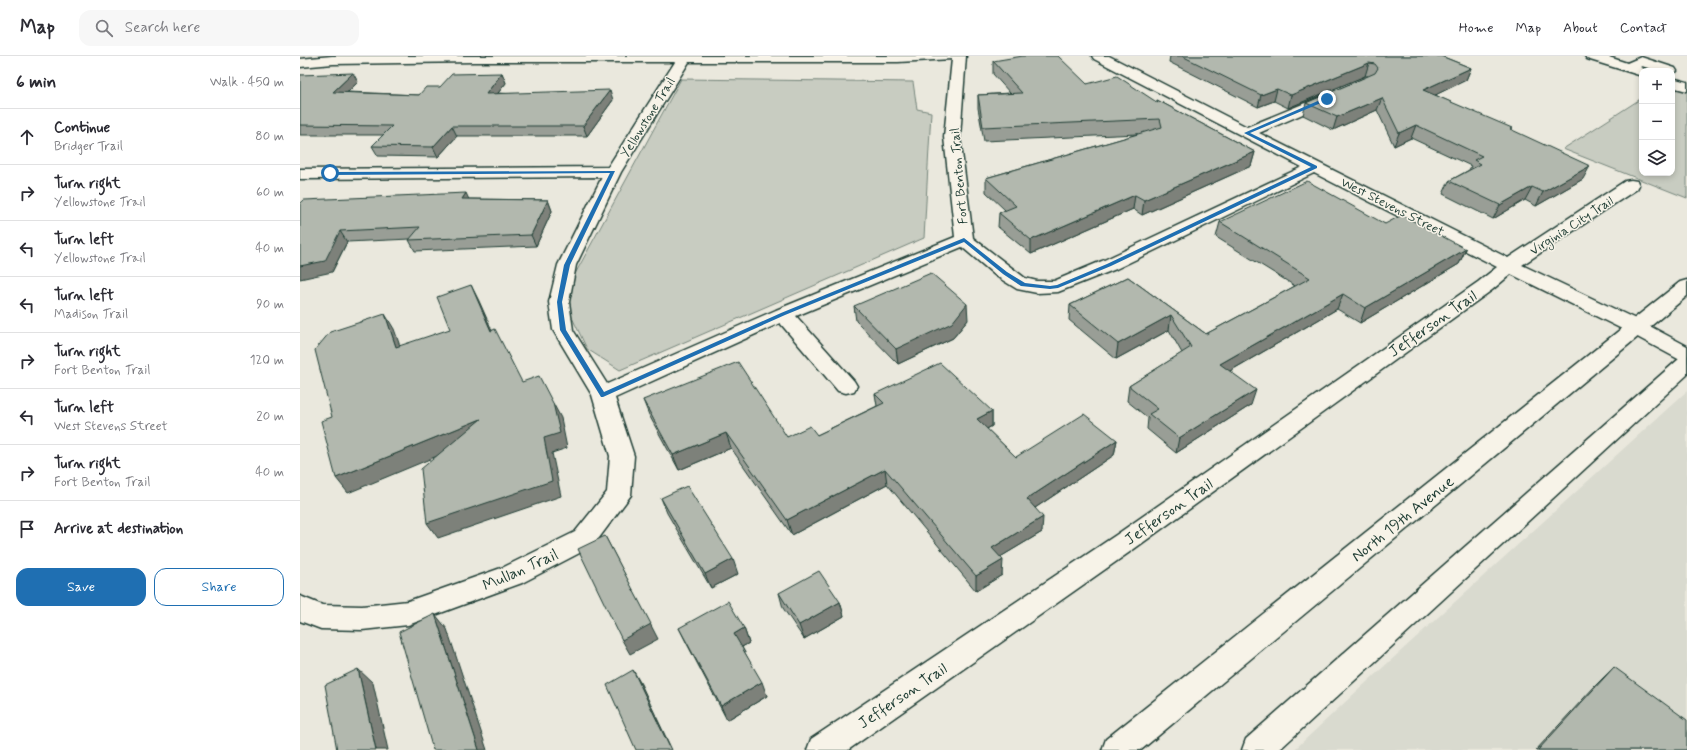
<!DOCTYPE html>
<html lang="en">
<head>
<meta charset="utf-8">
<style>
	:root { --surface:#fff; --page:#f7f7f7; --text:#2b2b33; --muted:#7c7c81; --line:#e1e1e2; --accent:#1f6fb2 }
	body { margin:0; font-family:Mynerve,sans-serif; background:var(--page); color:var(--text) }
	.controls { position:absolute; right:12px; top:12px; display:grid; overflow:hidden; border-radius:8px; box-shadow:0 2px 6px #0003 }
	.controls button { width:36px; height:36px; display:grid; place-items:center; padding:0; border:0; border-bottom:1px solid var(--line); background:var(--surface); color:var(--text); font:20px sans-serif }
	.stop { position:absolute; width:12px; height:12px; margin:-9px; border:3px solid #1f6fb2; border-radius:50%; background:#fff }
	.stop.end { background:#1f6fb2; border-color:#fff; box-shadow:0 1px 4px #0008 }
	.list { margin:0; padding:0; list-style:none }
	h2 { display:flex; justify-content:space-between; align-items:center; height:52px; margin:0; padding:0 16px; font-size:17px }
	h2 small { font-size:13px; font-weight:400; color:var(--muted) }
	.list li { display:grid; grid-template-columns:26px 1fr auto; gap:12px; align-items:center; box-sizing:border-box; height:56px; padding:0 16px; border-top:1px solid var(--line) }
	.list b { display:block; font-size:15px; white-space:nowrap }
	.list p { margin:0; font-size:13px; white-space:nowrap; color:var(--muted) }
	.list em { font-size:13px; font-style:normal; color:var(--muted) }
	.actions { display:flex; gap:8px; padding:12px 16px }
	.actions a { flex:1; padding:9px 0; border:1px solid var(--accent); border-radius:12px; text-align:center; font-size:14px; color:var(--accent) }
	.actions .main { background:var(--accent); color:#fff }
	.icon { flex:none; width:22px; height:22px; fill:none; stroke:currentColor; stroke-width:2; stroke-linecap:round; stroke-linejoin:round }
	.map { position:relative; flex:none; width:1387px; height:694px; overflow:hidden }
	header { display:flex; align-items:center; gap:24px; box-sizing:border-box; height:56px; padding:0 20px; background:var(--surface); border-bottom:1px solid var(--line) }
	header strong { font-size:19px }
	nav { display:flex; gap:22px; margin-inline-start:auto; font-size:14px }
	.search { width:280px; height:36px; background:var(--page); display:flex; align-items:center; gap:10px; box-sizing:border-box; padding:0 14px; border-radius:12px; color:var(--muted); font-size:15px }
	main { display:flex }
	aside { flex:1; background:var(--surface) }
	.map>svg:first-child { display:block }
	.built { fill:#d9dacf }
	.green { fill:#c8ccc1; stroke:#74847a }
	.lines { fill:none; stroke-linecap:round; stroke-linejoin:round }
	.minor-casing { stroke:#1f3d34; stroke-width:3 }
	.major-casing { stroke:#1f3d34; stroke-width:3 }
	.minor { fill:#f7f3e8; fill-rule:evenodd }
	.major { fill:#f7f3e8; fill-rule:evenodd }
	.wall { fill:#999e96; stroke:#1f3d34 }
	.shaded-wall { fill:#7d817a; stroke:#1f3d34 }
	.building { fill:#b2b8ae; stroke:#1f3d34 }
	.route { fill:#1f6fb2 }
	.labels { text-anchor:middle; stroke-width:3; stroke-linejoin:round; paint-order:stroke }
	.far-street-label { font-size:13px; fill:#1f3d34; stroke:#f7f3e8 }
	.street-label { font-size:16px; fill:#1f3d34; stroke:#f7f3e8 }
</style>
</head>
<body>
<header>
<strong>Map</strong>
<div class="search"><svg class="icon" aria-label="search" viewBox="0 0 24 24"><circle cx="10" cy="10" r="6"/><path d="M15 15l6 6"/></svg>Search here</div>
<nav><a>Home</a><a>Map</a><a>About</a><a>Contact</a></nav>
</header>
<main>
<aside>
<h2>6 min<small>Walk · 450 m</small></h2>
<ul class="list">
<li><svg class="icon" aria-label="ahead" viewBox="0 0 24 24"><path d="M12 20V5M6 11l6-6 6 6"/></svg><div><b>Continue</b><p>Bridger Trail</p></div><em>80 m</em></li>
<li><svg class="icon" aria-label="right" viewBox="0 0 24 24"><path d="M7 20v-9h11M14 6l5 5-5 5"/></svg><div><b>Turn right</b><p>Yellowstone Trail</p></div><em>60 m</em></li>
<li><svg class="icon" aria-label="left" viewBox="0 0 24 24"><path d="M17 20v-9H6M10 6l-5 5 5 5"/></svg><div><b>Turn left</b><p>Yellowstone Trail</p></div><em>40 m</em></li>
<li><svg class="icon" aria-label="left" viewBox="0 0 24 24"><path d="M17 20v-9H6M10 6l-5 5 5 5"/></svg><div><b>Turn left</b><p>Madison Trail</p></div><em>90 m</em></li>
<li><svg class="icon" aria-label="right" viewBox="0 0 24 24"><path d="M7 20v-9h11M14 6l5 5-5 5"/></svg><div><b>Turn right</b><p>Fort Benton Trail</p></div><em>120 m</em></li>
<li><svg class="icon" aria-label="left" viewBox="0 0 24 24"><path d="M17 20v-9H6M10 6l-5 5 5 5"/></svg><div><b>Turn left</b><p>West Stevens Street</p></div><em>20 m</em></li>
<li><svg class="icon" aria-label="right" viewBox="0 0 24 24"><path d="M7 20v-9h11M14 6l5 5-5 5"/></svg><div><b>Turn right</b><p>Fort Benton Trail</p></div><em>40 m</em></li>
<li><svg class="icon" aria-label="arrive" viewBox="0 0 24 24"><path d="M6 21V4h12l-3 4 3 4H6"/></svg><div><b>Arrive at destination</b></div></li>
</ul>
<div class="actions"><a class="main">Save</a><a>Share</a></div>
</aside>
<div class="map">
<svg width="1387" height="694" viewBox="0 0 1387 694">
	<rect width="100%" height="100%" fill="#eae8dd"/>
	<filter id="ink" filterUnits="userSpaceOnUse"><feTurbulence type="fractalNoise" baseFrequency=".025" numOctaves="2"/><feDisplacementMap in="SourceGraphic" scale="8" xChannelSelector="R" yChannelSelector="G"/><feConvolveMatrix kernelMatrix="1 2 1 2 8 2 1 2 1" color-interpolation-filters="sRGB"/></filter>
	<g filter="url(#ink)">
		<path class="built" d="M 1387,335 L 1387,694 L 994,694 L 1057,635 Z"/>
		<g class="green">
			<path d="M 381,23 L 613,26 L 617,53 L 631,56 L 624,182 L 320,314 L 287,293 L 268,253 L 275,218 Z"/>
			<path d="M 1372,31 L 1387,36 L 1387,142 L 1263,93 L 1342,42 L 1342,117 L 1372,117 Z"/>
		</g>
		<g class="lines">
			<defs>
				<g id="minor">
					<path d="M 32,0 L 666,0 L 660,81 L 673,182 L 725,222 L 737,225 L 754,225 L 802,205 L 1002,111 L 794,3 L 792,0 L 809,0 L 947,71 L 1032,36 L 1037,37 L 1039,40 L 1037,43 L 959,77 L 1208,202 L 1325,125 L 1331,124 L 1337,125 L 1339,129 L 1337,133 L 1222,209 L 1344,267 L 1387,290 L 1387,306 L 1380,304 L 1330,277 L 1211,218 L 1192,234 L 834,493 L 548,694 L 507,694 L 511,683 L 816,479 L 1178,226 L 1197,211 L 1014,117 L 816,213 L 758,236 L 737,237 L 717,233 L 696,220 L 662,191 L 496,260 L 554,325 L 557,330 L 554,335 L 546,337 L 538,335 L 480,267 L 315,342 L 334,400 L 331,439 L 293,490 L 222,527 L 108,569 L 62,574 L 21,573 L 0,565 L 0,540 L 22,549 L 62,550 L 108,545 L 204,511 L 275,476 L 307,436 L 310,400 L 292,339 L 253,274 L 249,246 L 258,209 L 302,121 L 0,123 L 0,113 L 308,111 L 375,6 L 174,6 L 33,8 L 0,11 L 0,3 ZM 652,3 L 644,81 L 655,181 L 476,254 L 307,328 L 273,274 L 269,246 L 276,209 L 321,116 L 389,6 L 598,6 Z"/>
					<path d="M 1285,0 L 1306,0 L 1327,7 L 1341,1 L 1375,12 L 1377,15 L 1372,19 L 1372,15 L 1357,15 L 1342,10 L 1340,11 L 1348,15 L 1342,15 L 1342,20 L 1287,3 Z"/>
					<path d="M 1372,22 L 1387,26 L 1387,35 L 1372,31 Z"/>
				</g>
				<g id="major">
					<path d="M 1387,224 L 1387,240 L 841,694 L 802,694 L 806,683 L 1380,226 Z"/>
					<path d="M 1387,300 L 1387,319 L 979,694 L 942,694 L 946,683 L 1380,302 Z"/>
				</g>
			</defs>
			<use href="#minor" class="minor-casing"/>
			<use href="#major" class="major-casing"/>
			<use href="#minor" class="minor"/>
			<use href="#major" class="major"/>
		</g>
		<g class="wall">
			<path d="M 870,0 L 1141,0 L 1171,12 L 1166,24 L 1135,39 L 1211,74 L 1283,123 L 1236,150 L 1225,144 L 1193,163 L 1143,138 L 1149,125 L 1169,114 L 1171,110 L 1111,82 L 1094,90 L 1077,54 L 1033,74 L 1003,59 L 1006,47 L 1068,20 L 1065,20 L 988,52 L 974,45 L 958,51 L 869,6 Z"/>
			<path d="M 693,5 L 787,28 L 857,47 L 857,44 L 955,96 L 951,110 L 842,159 L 833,153 L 731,198 L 698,171 L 699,157 L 705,154 L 686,136 L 686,122 L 838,78 L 684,85 L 678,52 L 678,39 L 710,37 L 693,18 Z"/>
			<path d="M 202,17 L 206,27 L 198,37 L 313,44 L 287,80 L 157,80 L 138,101 L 78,100 L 72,90 L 83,79 L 0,79 L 0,19 L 58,26 L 48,36 L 119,39 L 140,31 Z"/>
			<path d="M 169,143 L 248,144 L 252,155 L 236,190 L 115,195 L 109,184 L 110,183 L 47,186 L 32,216 L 0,147 Z"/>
			<path d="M 920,166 L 1085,168 L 1166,193 L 1159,208 L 1060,267 L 1037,253 L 930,315 L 951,349 L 876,397 L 847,373 L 848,362 L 827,345 L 829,330 L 882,297 L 869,274 L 816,303 L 769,264 L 770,249 L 828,221 L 906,278 L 995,230 L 916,181 Z"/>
			<path d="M 554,250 L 668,264 L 653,282 L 598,308 L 556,265 Z"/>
			<path d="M 575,338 L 692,355 L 692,370 L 687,373 L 716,401 L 817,384 L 814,399 L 735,452 L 742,476 L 700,501 L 702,519 L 676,535 L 587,428 L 492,479 L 431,392 L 379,414 L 349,359 L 343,344 L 487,381 L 517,379 L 577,350 Z"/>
			<path d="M 361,442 L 438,518 L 411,532 L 367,457 Z"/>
			<path d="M 479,537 L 540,546 L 544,560 L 504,583 L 483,552 Z"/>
			<path d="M 379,572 L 444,572 L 449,587 L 442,591 L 467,640 L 427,664 L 386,586 Z"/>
			<path d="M 1314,611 L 1387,694 L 1236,694 L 1295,630 Z"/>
		</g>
		<g class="shaded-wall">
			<path d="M 1069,7 L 1065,20 L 988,52 L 991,39 Z"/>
			<path d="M 1171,12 L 1166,24 L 1119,47 L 1123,34 Z"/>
			<path d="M 53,17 L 58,26 L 38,45 L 33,36 Z"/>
			<path d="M 202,17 L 206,27 L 190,47 L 186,38 Z"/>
			<path d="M 977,33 L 974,45 L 958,51 L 961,39 Z"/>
			<path d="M 310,34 L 313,44 L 287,80 L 283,70 Z"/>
			<path d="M 1082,42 L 1077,54 L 1033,74 L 1037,61 Z"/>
			<path d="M 1116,69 L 1111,82 L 1094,90 L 1099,77 Z"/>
			<path d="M 152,70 L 157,80 L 138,101 L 133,91 Z"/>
			<path d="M 955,96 L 951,110 L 842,159 L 844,144 Z"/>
			<path d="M 1290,110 L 1283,123 L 1236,150 L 1243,136 Z"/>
			<path d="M 1232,131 L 1225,144 L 1193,163 L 1200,149 Z"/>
			<path d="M 166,137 L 171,148 L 162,143 Z"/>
			<path d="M 835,139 L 833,153 L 731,198 L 731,184 Z"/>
			<path d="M 248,144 L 252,155 L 236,190 L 231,179 Z"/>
			<path d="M 40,175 L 47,186 L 32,216 L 0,223 L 0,210 Z"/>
			<path d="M 1166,193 L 1159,208 L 1060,267 L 1065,252 Z"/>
			<path d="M 171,229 L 179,245 L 199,290 L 191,275 Z"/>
			<path d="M 1043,238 L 1037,253 L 916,323 L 920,308 Z"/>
			<path d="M 667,248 L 668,264 L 653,282 L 598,308 L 596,293 Z"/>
			<path d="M 85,258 L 94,273 L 106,307 L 96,291 Z"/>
			<path d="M 871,259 L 869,274 L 816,303 L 818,288 Z"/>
			<path d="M 956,334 L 951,349 L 876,397 L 879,382 Z"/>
			<path d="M 253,347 L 261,362 L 267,392 L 252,397 L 261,440 L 138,482 L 127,467 L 244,382 Z"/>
			<path d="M 692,355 L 692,370 L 677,378 L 677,363 Z"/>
			<path d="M 181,363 L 190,378 L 48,437 L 36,422 Z"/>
			<path d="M 426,377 L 431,392 L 379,414 L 373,399 Z"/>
			<path d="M 817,384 L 814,399 L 726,458 L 727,443 Z"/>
			<path d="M 585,413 L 587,428 L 492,479 L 487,464 Z"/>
			<path d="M 743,461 L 742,476 L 692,506 L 692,492 Z"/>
			<path d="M 305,480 L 358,583 L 330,598 L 322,584 Z"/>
			<path d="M 433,503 L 438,518 L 411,532 L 405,518 Z"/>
			<path d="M 703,504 L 702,519 L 676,535 L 676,520 Z"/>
			<path d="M 540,546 L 544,560 L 504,583 L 499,569 Z"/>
			<path d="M 135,558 L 147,573 L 187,694 L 179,694 Z"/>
			<path d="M 444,572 L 449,587 L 440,592 L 434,578 Z"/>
			<path d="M 58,613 L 73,627 L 88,694 L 76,694 Z"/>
			<path d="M 333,614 L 341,628 L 372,694 L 371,694 Z"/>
			<path d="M 462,626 L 467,640 L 427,664 L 421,650 Z"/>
		</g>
		<g class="building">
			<path d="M 723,0 L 758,0 L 787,28 L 817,20 L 858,47 L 857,44 L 955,96 L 844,144 L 835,139 L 731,184 L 699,157 L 716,150 L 686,122 L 862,71 L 860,63 L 683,71 L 678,39 L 722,37 L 693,5 Z"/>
			<path d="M 882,0 L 1141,0 L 1171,12 L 1123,34 L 1212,72 L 1210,73 L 1290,110 L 1243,136 L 1232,131 L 1200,149 L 1149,125 L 1181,108 L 1174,104 L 1182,100 L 1116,69 L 1099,77 L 1082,42 L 1037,61 L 1006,47 L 1075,17 L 1078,12 L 1075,8 L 1069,7 L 991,39 L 977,33 L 961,39 Z"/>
			<path d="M 53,17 L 33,36 L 119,39 L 126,31 L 140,31 L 152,18 L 202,17 L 186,38 L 310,34 L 283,70 L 152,70 L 133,91 L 72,90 L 92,70 L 0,69 L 0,19 Z"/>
			<path d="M 1007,125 L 1085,168 L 1102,159 L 1166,193 L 1065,252 L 1043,238 L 920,308 L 956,334 L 879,382 L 849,358 L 858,353 L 829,330 L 891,291 L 871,259 L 818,288 L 770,249 L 828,221 L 906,278 L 1010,222 L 920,166 Z"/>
			<path d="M 166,137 L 162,143 L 248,144 L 231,179 L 109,184 L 120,171 L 40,175 L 25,205 L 0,210 L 0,147 L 2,146 L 4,144 Z"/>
			<path d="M 631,217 L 667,248 L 652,267 L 596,293 L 554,250 Z"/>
			<path d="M 171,229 L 191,275 L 195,273 L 222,326 L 239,320 L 253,347 L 260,377 L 244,382 L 252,425 L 127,467 L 121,413 L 181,363 L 36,422 L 21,365 L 32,361 L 15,294 L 30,276 L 85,258 L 96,291 L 150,273 L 137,241 Z"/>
			<path d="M 438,306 L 487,381 L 510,370 L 517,379 L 584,347 L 575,338 L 640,307 L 692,355 L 677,363 L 716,401 L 784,358 L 817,384 L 727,443 L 743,461 L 692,492 L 703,504 L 676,520 L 585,413 L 487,464 L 426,377 L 373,399 L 343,344 Z"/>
			<path d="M 387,430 L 433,503 L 405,518 L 361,442 Z"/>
			<path d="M 305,480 L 351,568 L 322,584 L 278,493 Z"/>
			<path d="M 519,515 L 540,546 L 499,569 L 479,537 Z"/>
			<path d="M 428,545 L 444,572 L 434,578 L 462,626 L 421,650 L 379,572 Z"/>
			<path d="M 135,558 L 179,694 L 133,694 L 99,576 Z"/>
			<path d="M 1314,611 L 1387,664 L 1387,694 L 1238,694 Z"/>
			<path d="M 58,613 L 76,694 L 37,694 L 25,629 Z"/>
			<path d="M 333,614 L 371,694 L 336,694 L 307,629 Z"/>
		</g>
	</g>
	<path class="route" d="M 1027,41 L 1028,44 L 950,77 L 1017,110 L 1017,112 L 811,210 L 758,232 L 750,233 L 721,230 L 703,218 L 664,186 L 485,259 L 303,341 L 301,341 L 260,274 L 257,246 L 264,209 L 310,117 L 30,119 L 28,117 L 30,116 L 315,115 L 270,209 L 262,246 L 266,274 L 304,336 L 481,257 L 664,182 L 707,216 L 725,227 L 750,230 L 757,229 L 807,208 L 1011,111 L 944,77 Z"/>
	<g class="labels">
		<g class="far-street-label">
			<text transform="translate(347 61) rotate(-58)" y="5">Yellowstone Trail</text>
			<text transform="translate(658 120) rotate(-95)" y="5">Fort Benton Trail</text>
			<text transform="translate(1093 150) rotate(27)" y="5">West Stevens Street</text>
			<text transform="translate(1271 169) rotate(-33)" y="5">Virginia City Trail</text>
		</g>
		<g class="street-label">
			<text transform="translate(1132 267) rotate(-35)" y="6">Jefferson Trail</text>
			<text transform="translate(868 455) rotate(-35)" y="6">Jefferson Trail</text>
			<text transform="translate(1102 462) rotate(-39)" y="6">North 19th Avenue</text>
			<text transform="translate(220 513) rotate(-24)" y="6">Mullan Trail</text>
			<text transform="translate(602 639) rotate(-34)" y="6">Jefferson Trail</text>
		</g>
	</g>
</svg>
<div class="controls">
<button>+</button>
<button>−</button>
<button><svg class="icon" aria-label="layers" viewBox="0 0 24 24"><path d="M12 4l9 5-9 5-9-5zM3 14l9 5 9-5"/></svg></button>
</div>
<div class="stop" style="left:30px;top:117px"></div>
<div class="stop end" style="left:1027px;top:43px"></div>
</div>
</main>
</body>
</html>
